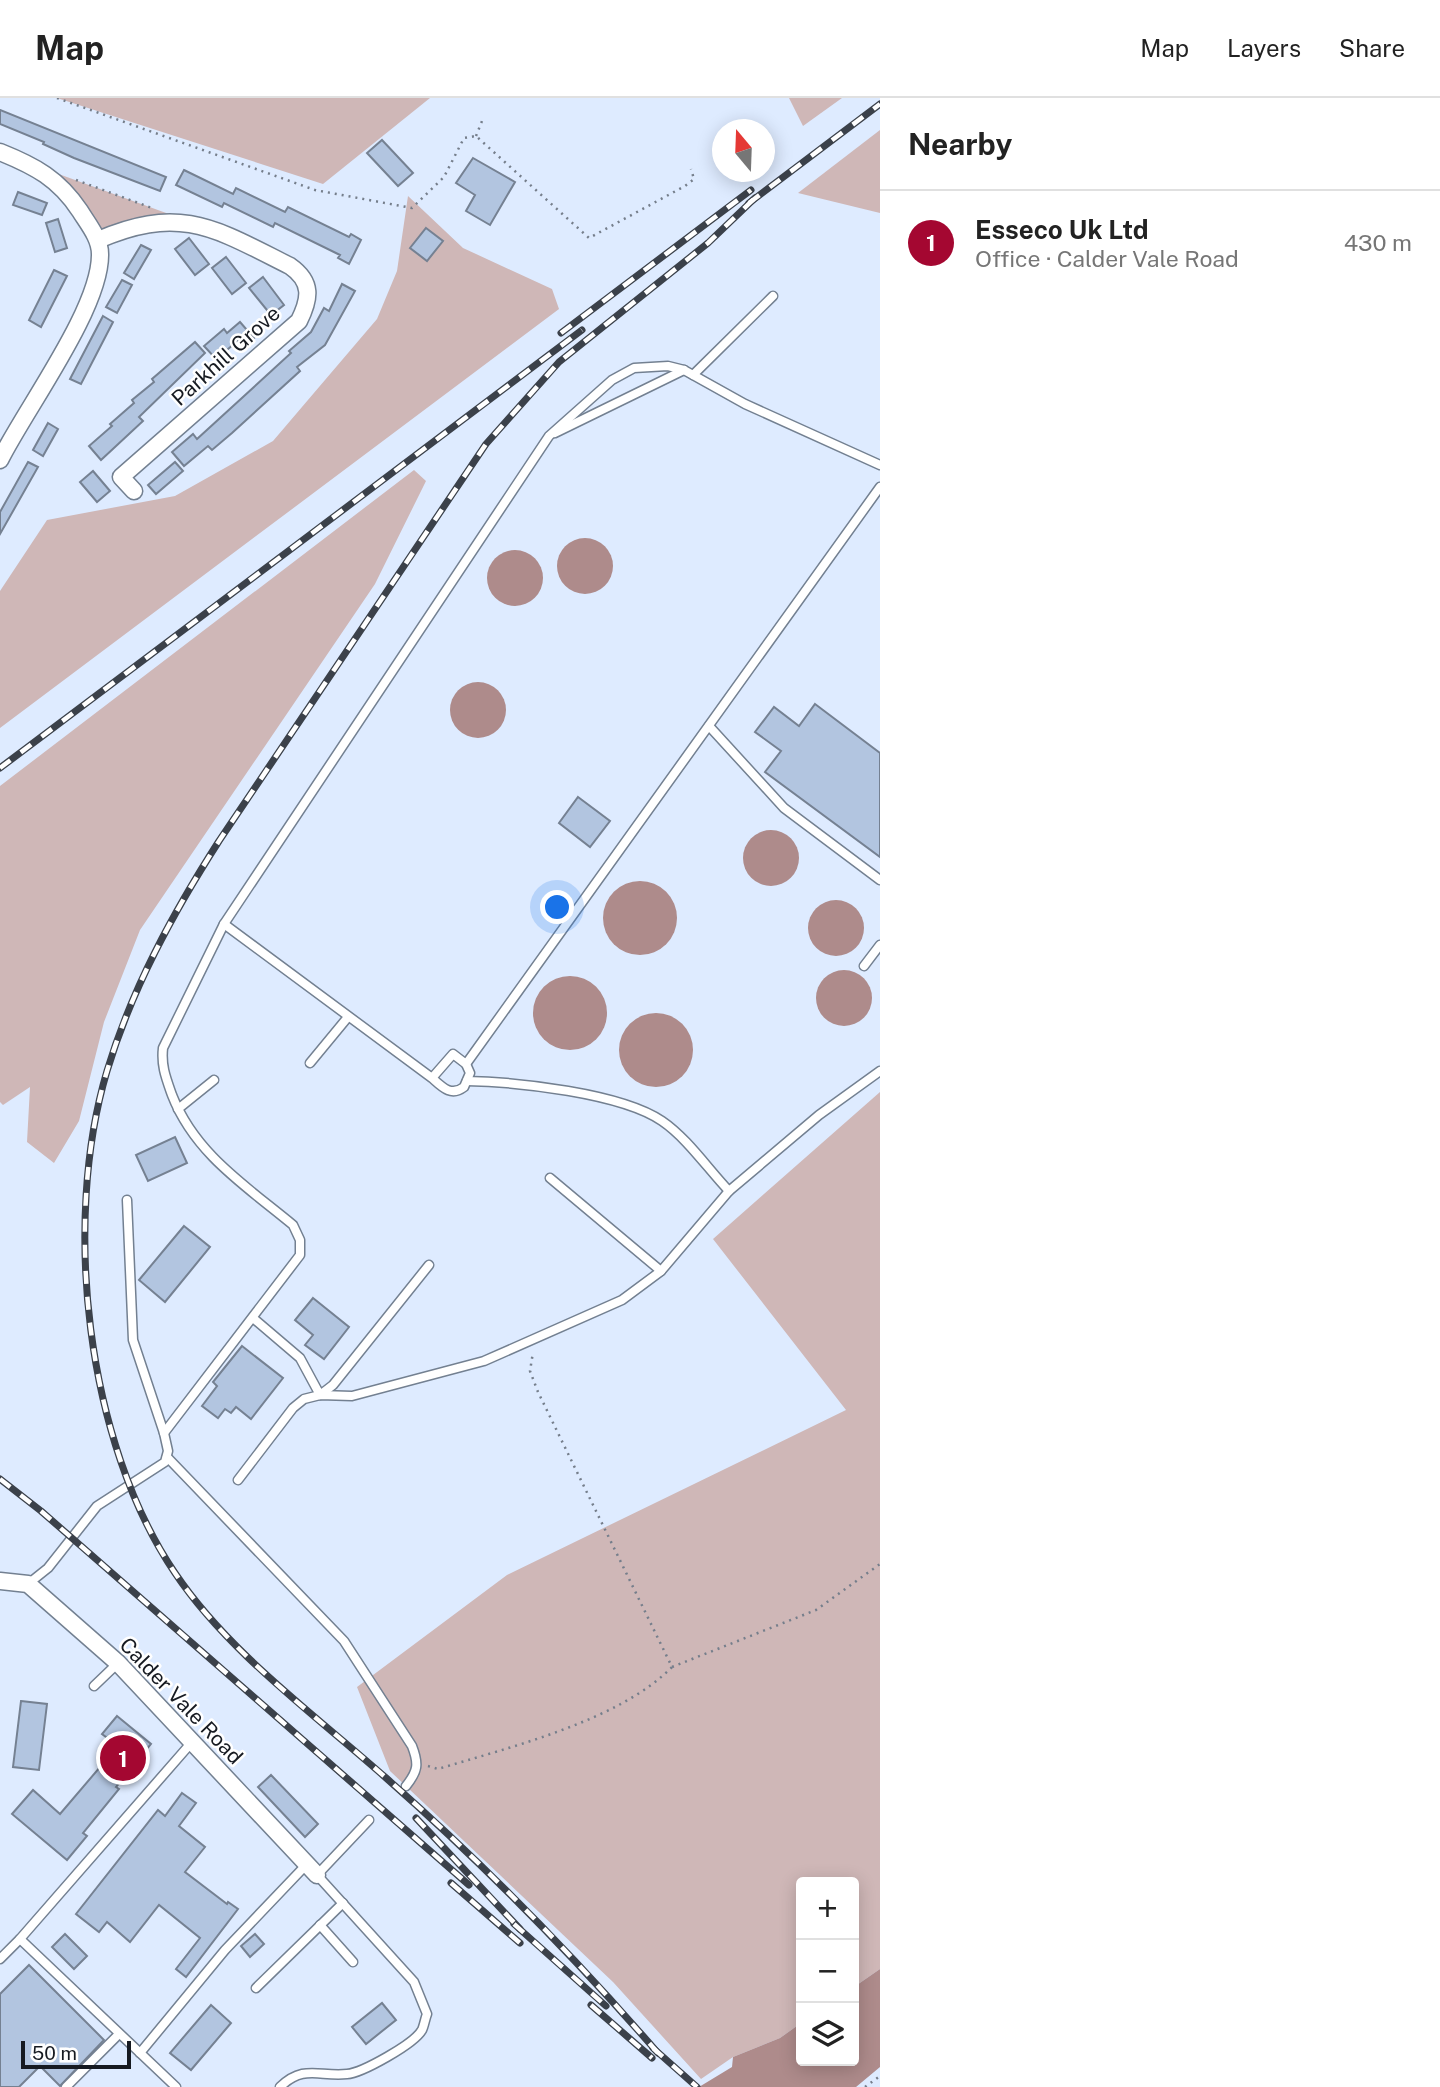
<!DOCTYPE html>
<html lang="en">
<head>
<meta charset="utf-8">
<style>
	:root { --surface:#fff; --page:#f2f2f2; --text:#222; --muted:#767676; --line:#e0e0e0; --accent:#a40731 }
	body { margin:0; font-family:"Public Sans",sans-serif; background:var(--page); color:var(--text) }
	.controls { position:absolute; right:21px; bottom:21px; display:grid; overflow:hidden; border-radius:7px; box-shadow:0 4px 18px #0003 }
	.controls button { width:63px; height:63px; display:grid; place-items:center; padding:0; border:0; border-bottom:2px solid var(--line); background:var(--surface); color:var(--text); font:35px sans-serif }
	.compass { position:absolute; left:712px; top:21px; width:63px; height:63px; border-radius:50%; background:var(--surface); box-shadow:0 4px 18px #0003; rotate:341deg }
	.scale { position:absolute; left:21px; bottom:18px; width:110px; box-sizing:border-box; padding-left:7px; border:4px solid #161a21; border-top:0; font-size:19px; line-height:24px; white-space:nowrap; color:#161a21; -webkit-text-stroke:5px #fff; paint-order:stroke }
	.you { position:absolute; left:558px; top:810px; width:24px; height:24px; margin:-18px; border:5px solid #fff; border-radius:50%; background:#1a73e8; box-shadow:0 0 0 10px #1a73e833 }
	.badge { display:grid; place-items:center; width:46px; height:46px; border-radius:50%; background:var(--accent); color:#fff; font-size:23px; font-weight:700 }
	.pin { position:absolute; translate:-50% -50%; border:4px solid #fff; box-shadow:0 2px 7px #0006 }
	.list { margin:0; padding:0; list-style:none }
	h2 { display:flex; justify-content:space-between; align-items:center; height:91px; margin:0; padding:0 28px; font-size:30px }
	h2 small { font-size:23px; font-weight:400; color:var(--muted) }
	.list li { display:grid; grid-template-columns:46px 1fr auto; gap:21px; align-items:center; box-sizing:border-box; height:105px; padding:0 28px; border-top:2px solid var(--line) }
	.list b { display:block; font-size:26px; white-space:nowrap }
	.list p { margin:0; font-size:23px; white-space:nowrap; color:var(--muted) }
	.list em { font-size:23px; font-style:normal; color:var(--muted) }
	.icon { flex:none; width:38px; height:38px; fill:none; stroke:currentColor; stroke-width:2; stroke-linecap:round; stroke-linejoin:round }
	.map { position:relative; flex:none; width:880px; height:1989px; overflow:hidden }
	header { display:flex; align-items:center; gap:42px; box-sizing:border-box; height:98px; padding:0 35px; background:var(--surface); border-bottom:2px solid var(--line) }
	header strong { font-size:33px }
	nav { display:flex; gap:38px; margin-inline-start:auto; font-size:24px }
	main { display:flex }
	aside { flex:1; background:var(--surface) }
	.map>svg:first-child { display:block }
	.green { fill:#cfb7b7 }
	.water { fill:#ae8b8b }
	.building { fill:#b2c5e0; stroke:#758192; stroke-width:2 }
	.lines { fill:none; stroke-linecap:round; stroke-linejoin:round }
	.service-casing { stroke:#738091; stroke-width:11 }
	.minor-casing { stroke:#738091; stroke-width:19 }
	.path { stroke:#757e8b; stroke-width:2.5; stroke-dasharray:2 5; stroke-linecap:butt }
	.service { stroke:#fff; stroke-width:8 }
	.minor { stroke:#fff; stroke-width:16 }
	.rail-casing { stroke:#3b414a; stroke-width:7 }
	.rail { stroke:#fff; stroke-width:4.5; stroke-dasharray:13; stroke-linecap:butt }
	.labels { text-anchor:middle; stroke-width:5; stroke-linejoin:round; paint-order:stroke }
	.street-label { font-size:21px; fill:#161a21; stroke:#fff }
</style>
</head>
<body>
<header>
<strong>Map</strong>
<nav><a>Map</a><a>Layers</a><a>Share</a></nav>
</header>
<main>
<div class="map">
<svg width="880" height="1989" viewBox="0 0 880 1989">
	<rect width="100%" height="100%" fill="#deebff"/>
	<g class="green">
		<path d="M 57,0 L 430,0 L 323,86 Z"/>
		<path d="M 789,0 L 842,0 L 803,28 Z"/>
		<path d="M 880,32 L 880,115 L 798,95 Z"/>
		<path d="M 31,66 L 191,124 L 98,142 Z"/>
		<path d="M 408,98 L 463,150 L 552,191 L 559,211 L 0,630 L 0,493 L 47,422 L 175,398 L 273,343 L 377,221 L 397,173 Z"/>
		<path d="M 414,372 L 426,383 L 375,486 L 140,832 L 104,924 L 79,1023 L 54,1065 L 27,1044 L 30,989 L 3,1007 L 0,1004 L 0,688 Z"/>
		<path d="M 880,994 L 880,1871 L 854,1889 L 854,1784 L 801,1784 L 801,1925 L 780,1940 L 733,1959 L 701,1981 L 613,1884 L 390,1673 L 357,1589 L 507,1477 L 846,1312 L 713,1141 Z"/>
	</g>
	<g class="water">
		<circle cx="585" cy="468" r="28"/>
		<circle cx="515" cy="480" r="28"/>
		<circle cx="478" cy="612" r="28"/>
		<circle cx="771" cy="760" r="28"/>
		<circle cx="640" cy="820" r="37"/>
		<circle cx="836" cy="830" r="28"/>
		<circle cx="844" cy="900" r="28"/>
		<circle cx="570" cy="915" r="37"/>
		<circle cx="656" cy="952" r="37"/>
		<path d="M 880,1871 L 880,1969 L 856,1989 L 699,1989 L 732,1969 L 733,1959 L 780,1940 L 801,1925 L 801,1963 L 854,1963 L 854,1889 Z"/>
	</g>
	<g class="building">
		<path d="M 0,12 L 166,79 L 160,93 L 74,60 L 43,46 L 44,44 L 0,26 Z"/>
		<path d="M 382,42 L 413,75 L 398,88 L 367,55 Z"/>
		<path d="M 473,60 L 515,84 L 490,127 L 466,113 L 475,97 L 456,85 Z"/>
		<path d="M 184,72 L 233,96 L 236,90 L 285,114 L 288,109 L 349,139 L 351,136 L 361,142 L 349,166 L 338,160 L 340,157 L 275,125 L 273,129 L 224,105 L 222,109 L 176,87 Z"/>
		<path d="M 18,94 L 47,105 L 42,117 L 13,107 Z"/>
		<path d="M 58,121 L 67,150 L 55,154 L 46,125 Z"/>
		<path d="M 426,130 L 443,143 L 427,163 L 410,150 Z"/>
		<path d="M 189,140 L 209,166 L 195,177 L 175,151 Z"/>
		<path d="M 141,147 L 151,152 L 134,181 L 124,175 Z"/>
		<path d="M 226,159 L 246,185 L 232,196 L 212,170 Z"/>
		<path d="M 54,172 L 67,178 L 41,229 L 29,222 Z"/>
		<path d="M 263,179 L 284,207 L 271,217 L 249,190 Z"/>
		<path d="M 122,182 L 132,187 L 117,215 L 106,209 Z"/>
		<path d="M 342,186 L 355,193 L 325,247 L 297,269 L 300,273 L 232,335 L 212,352 L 208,348 L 184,368 L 172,354 L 193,336 L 197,341 L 291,255 L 289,253 L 311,234 L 324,210 L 329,213 Z"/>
		<path d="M 103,218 L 113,224 L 81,286 L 70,281 Z"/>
		<path d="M 240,224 L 254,240 L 244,248 L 239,242 L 216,261 L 204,248 L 224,231 L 227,235 Z"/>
		<path d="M 195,244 L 205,255 L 139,319 L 143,323 L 101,362 L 89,348 L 112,328 L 110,326 L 134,305 L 132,302 L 154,284 L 152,281 Z"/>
		<path d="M 48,325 L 58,331 L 43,358 L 33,352 Z"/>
		<path d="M 28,364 L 38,369 L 0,436 L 0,414 Z"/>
		<path d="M 175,364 L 183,373 L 156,396 L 148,387 Z"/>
		<path d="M 93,373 L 110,393 L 97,404 L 80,384 Z"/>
		<path d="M 815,606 L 880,655 L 880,759 L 765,674 L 781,653 L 755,634 L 774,609 L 799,628 Z"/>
		<path d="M 578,699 L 610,723 L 590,749 L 559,725 Z"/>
		<path d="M 175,1039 L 187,1065 L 148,1083 L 136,1057 Z"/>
		<path d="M 184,1128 L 210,1149 L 165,1204 L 139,1182 Z"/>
		<path d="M 313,1200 L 349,1229 L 324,1261 L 305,1247 L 313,1237 L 295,1222 Z"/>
		<path d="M 242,1248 L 283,1280 L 251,1321 L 236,1309 L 231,1315 L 225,1311 L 218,1320 L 202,1308 L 217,1288 L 213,1284 Z"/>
		<path d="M 21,1603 L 47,1606 L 39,1672 L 13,1669 Z"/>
		<path d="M 117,1618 L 151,1646 L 116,1689 L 119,1691 L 83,1735 L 87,1738 L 67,1762 L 12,1716 L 33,1692 L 60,1716 L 118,1648 L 102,1636 Z"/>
		<path d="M 271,1677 L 318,1726 L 305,1739 L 258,1689 Z"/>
		<path d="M 182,1695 L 196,1705 L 179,1728 L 205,1749 L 185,1774 L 227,1806 L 228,1804 L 238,1811 L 186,1879 L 176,1871 L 200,1840 L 159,1807 L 130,1844 L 107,1824 L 99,1834 L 76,1816 L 158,1712 L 165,1718 Z"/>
		<path d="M 65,1836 L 87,1858 L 74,1871 L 52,1849 Z"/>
		<path d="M 255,1836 L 264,1846 L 250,1859 L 241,1848 Z"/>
		<path d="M 29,1867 L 104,1942 L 60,1988 L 40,1968 L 19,1989 L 0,1989 L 0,1896 Z"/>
		<path d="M 382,1905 L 396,1922 L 366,1946 L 352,1929 Z"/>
		<path d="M 211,1907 L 231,1925 L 191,1972 L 170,1955 Z"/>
	</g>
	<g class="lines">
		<defs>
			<g id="service">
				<path d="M 693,277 L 773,198"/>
				<path d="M 555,335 L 684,272"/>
				<path d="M 709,628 L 784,710 L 880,782"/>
				<path d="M 224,826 L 432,980 L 453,956 L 466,966 L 470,975 L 464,989 C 451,999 442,989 432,980"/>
				<path d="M 864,868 L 880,847"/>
				<path d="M 310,965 L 348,919"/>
				<path d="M 466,966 L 880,389"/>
				<path d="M 467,983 C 517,984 621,995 662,1023 C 687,1040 708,1071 729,1093"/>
				<path d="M 178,1011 L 214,982"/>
				<path d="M 550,1080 L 661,1173"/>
				<path d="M 253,1220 L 300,1260 L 320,1297 L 333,1287 L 429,1167"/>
				<path d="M 164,1335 L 300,1157 L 300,1142 L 293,1127 C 246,1088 195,1056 172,997 C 166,980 161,968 163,950 L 224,826 L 549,338 L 612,282 L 634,270 L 668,268 L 684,272 L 745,306 L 880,367"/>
				<path d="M 167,1359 L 344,1543 L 412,1648 C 419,1666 418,1673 406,1688"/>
				<path d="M 238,1382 L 293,1310 L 304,1301 L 320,1297 L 352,1298 L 484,1263 L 622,1202 L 661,1173 L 729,1093 L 819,1017 L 880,973"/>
				<path d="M 28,1486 L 48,1470 L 97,1408 L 165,1364 L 168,1353 L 164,1335 L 133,1242 L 127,1102"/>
				<path d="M 94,1588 L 118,1565"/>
				<path d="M 320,1827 L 353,1864"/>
				<path d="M 0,1861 L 20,1841"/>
				<path d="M 256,1890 L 343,1805"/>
				<path d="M 140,1955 L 225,1852 L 307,1766"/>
				<path d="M 66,1989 L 119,1936"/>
				<path d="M 176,1989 L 20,1841 L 192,1644"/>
				<path d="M 280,1989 C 304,1966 319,1979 347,1976 C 362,1975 414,1946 422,1932 C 424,1928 425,1921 427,1916 L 414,1884 L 317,1777 L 369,1722"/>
			</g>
			<g id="minor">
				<path d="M 0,54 C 35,68 59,81 80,113 C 88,126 100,140 100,156 C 101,210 26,310 0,362"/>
				<path d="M 98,142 C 181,106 216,131 290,168 C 313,184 310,201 299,223 L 121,379 L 134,393"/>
				<path d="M 0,1483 L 28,1486 L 118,1565 L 317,1777"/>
			</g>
		</defs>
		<use href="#service" class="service-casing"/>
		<use href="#minor" class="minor-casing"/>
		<g class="path">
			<path d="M 57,0 L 315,92 L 412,110 L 444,79 L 464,40 L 476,38 L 589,140 L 685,88 L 694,81 L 691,71"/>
			<path d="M 476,38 L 482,23"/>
			<path d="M 76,82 L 152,110"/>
			<path d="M 672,1569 L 816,1512 L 880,1466"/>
			<path d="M 428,1668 L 438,1671 C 510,1649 619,1623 672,1569 L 538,1294 L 530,1273 L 533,1254"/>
			<path d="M 865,1989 L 880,1978"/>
		</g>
		<use href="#service" class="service"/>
		<use href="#minor" class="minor"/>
		<defs>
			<g id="rail">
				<path d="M 749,105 L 880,6"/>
				<path d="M 561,235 L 751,92"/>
				<path d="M 0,670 L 582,232"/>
				<path d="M 0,1381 L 41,1413 L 469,1787"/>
				<path d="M 416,1720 L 520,1831"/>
				<path d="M 451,1785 L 520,1845"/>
				<path d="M 514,1826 L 606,1908"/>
				<path d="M 591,1907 L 652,1960"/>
				<path d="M 653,1950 L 697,1989"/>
				<path d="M 658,1955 C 571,1855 484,1766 385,1679 C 314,1616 228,1554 175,1475 C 86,1344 62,1124 107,973 C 132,890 173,815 219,743 L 486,346 L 559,264 L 708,145 L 755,100"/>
			</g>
		</defs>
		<use href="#rail" class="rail-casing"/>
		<use href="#rail" class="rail"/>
	</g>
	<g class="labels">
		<g class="street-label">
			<text transform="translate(226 258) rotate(-42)" y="7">Parkhill Grove</text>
			<text transform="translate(181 1603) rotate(46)" y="7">Calder Vale Road</text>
		</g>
	</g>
</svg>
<div class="controls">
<button>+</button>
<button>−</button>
<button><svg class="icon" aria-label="layers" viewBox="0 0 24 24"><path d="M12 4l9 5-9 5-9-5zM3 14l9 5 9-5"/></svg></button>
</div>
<svg class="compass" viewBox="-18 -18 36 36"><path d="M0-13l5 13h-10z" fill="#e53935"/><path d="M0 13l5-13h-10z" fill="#767676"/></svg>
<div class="scale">50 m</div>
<div class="you"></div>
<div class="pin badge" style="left:123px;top:1660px">1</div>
</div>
<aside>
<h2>Nearby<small></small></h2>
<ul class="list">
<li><span class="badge">1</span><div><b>Esseco Uk Ltd</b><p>Office · Calder Vale Road</p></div><em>430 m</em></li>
</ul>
</aside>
</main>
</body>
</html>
